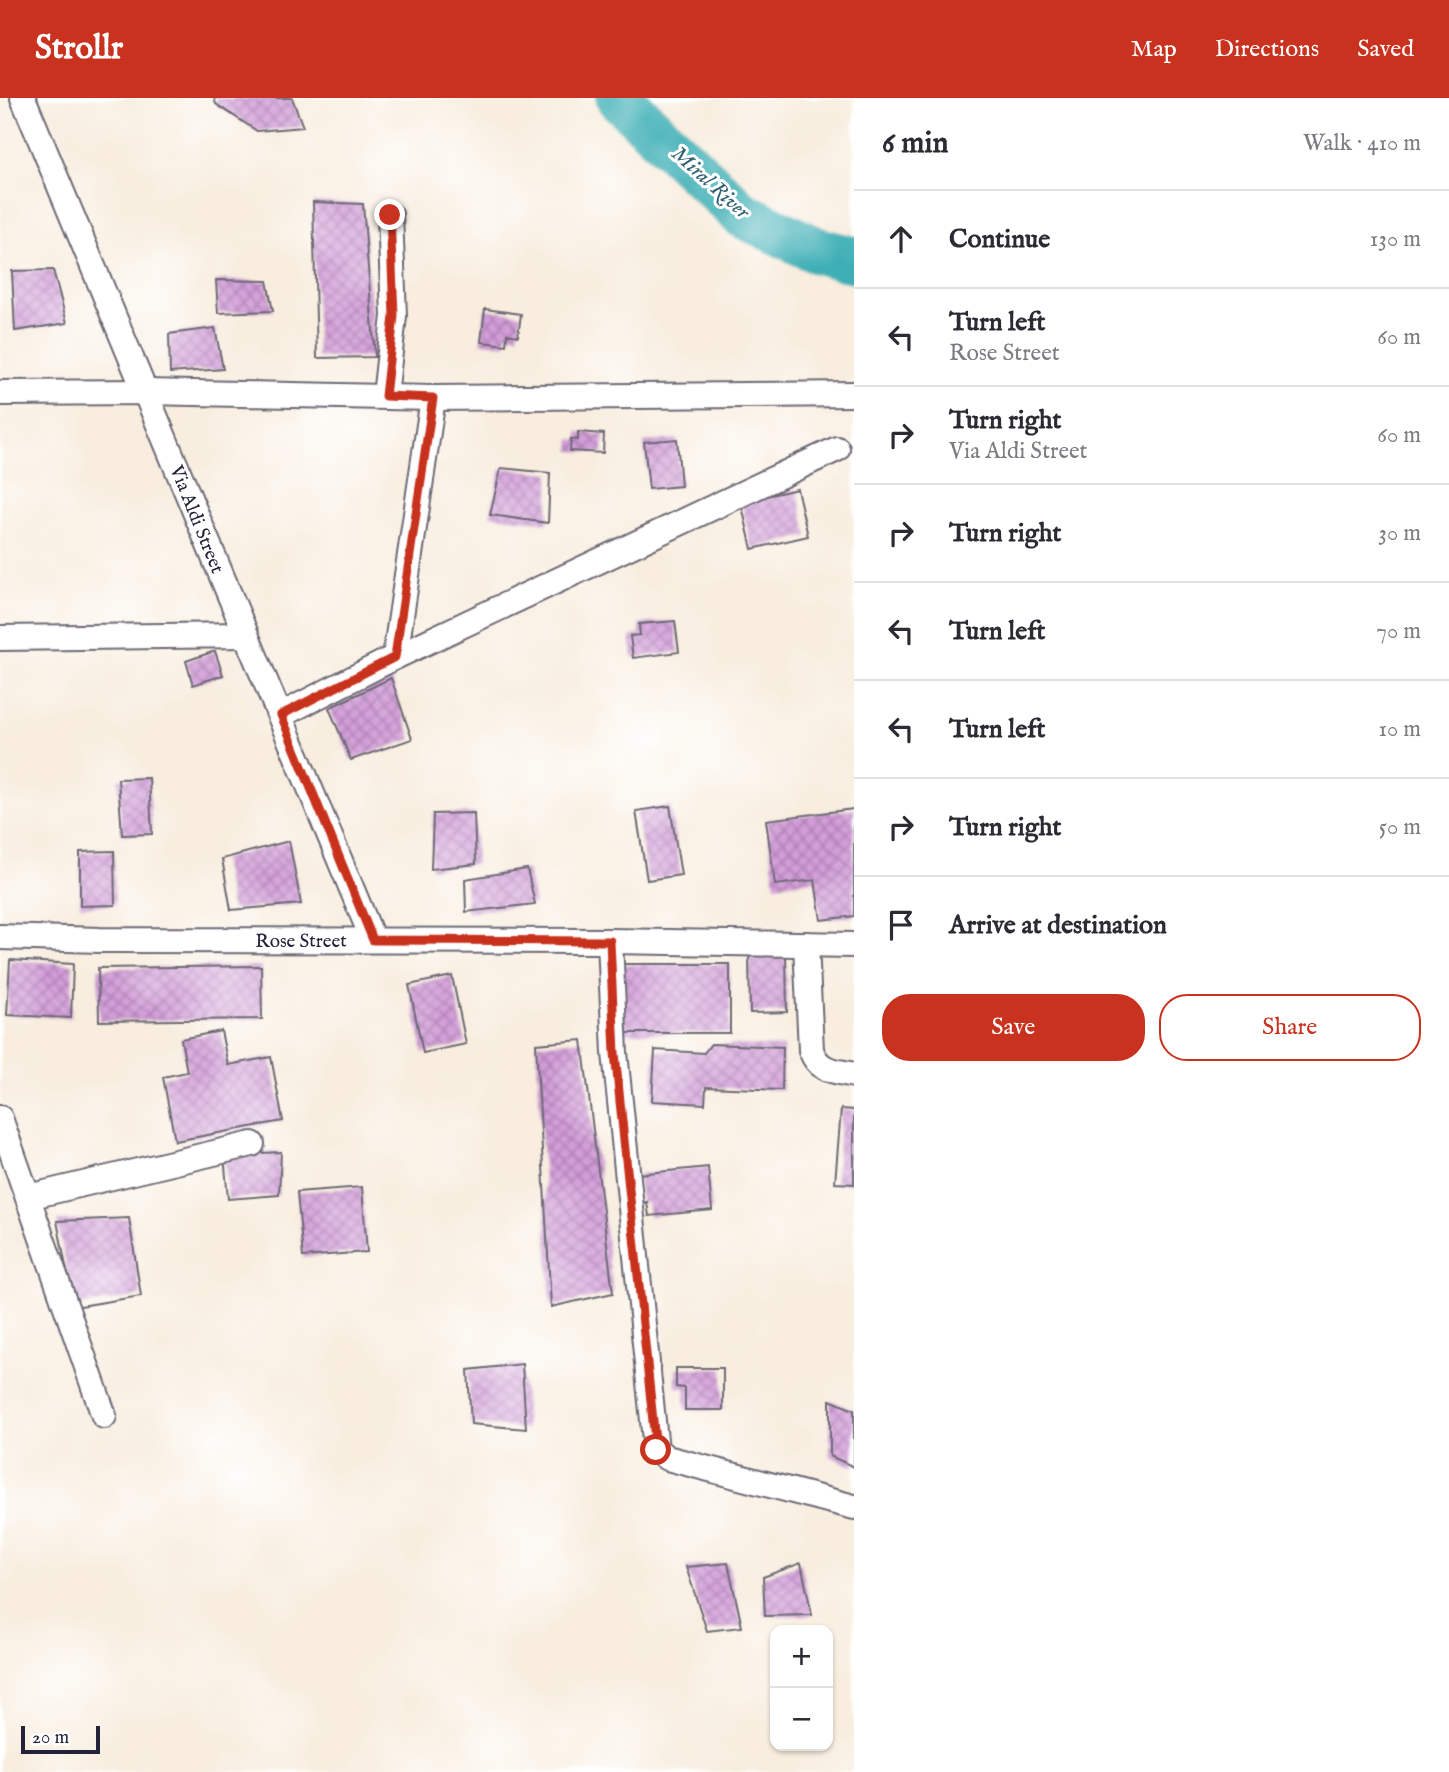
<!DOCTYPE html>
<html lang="en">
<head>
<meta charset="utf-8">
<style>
	:root { --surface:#fff; --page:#f7f7f7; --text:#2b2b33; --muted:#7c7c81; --line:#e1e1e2; --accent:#c8321e }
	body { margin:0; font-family:"IM FELL English",serif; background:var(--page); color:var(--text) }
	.controls { position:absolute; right:21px; bottom:21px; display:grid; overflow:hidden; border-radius:14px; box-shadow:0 2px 5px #0004 }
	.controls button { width:63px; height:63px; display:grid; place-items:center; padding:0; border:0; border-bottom:2px solid var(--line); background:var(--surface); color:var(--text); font:35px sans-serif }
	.scale { position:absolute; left:21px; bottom:18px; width:79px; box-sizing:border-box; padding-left:7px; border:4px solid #22223b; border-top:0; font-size:19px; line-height:24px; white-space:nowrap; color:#22223b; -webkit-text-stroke:5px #fff; paint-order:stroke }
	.stop { position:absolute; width:21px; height:21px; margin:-16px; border:5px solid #c8321e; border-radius:50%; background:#fff }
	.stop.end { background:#c8321e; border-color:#fff; box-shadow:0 2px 7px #0008 }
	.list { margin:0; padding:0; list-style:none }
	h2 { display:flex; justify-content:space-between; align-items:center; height:91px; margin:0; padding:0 28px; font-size:30px }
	h2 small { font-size:23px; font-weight:400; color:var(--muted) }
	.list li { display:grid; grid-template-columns:46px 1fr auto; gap:21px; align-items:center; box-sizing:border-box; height:98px; padding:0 28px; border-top:2px solid var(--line) }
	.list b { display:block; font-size:26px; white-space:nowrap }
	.list p { margin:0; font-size:23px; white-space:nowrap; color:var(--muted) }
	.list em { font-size:23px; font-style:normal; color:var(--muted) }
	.actions { display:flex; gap:14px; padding:21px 28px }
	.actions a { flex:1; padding:16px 0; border:2px solid var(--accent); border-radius:28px; text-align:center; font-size:24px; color:var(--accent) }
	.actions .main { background:var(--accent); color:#fff }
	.icon { flex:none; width:38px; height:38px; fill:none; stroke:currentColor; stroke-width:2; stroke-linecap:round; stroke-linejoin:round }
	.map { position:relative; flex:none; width:854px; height:1674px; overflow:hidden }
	header { display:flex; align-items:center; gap:42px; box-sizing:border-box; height:98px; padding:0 35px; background:var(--accent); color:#fff }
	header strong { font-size:33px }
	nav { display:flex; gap:38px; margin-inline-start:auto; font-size:24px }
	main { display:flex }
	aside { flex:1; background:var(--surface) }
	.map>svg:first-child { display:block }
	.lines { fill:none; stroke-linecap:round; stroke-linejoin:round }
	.river { stroke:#3eafb5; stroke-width:47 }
	.building { fill:url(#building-cross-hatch) }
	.minor-casing { stroke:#6d6974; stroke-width:28 }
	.minor { stroke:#fff; stroke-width:24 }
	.route { stroke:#c8321e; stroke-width:9 }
	.labels { text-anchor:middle; stroke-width:6; stroke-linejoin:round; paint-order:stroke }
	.street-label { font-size:19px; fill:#22223b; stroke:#fff }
	.water-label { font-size:21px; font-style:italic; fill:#2f6172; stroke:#fff }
</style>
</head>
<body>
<header>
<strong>Strollr</strong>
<nav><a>Map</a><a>Directions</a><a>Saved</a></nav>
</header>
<main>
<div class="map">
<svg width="854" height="1674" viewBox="0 0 854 1674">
	<defs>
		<pattern id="building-cross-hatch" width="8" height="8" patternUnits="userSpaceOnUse" patternTransform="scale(1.75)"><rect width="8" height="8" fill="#d39dd9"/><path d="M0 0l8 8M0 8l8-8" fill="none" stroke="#ab80b1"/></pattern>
	</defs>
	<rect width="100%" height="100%" fill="#fff"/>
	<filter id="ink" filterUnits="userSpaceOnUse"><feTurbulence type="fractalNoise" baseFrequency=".0143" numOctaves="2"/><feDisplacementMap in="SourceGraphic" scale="14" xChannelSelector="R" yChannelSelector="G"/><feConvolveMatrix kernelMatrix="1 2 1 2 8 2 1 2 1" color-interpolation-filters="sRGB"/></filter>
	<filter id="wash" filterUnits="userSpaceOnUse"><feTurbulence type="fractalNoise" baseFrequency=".00686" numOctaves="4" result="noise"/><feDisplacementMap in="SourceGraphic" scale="28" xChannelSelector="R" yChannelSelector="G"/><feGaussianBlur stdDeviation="1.57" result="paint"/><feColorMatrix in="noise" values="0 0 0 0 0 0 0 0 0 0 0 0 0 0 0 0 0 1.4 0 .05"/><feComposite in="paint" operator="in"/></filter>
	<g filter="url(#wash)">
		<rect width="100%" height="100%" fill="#f8edde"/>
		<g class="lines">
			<path class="river" d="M 619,0 L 743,117 L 816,152 L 854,162"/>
		</g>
		<g id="blocks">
			<g class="building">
				<path d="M 214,0 L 292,0 L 303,29 L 257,33 L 216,6 Z"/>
				<path d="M 313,104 L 363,106 L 375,259 L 317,260 Z"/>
				<path d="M 53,172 L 67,225 L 15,233 L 12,173 Z"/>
				<path d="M 216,182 L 267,183 L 273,213 L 218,215 Z"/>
				<path d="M 485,211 L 521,216 L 518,238 L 507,236 L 506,247 L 481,244 Z"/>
				<path d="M 215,230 L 223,271 L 170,275 L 169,236 Z"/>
				<path d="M 578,334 L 604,336 L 603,355 L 570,353 L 571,341 L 578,342 Z"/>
				<path d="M 677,341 L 681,388 L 649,391 L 644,344 Z"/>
				<path d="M 501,370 L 550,375 L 548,425 L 490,417 Z"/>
				<path d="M 797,391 L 808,438 L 752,451 L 741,404 Z"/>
				<path d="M 675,523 L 679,554 L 633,560 L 630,538 L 640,537 L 639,526 Z"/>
				<path d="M 215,553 L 223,577 L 193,587 L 186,563 Z"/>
				<path d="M 391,580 L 412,641 L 351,662 L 329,610 Z"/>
				<path d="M 149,680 L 152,736 L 122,737 L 118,681 Z"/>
				<path d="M 670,708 L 681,777 L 647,782 L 636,713 Z"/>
				<path d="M 854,711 L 854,818 L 821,822 L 815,782 L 775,787 L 766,722 Z"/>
				<path d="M 474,715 L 476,766 L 431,771 L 433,716 Z"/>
				<path d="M 289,743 L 301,806 L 231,812 L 222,761 Z"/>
				<path d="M 114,753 L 115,807 L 80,808 L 80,754 Z"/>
				<path d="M 527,771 L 535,806 L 466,814 L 465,781 Z"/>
				<path d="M 749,854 L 786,854 L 787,914 L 750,915 Z"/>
				<path d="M 10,862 L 73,866 L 71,920 L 7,917 Z"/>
				<rect x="618" y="866" width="112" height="69"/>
				<path d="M 261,868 L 262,921 L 99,923 L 98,870 Z"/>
				<path d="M 452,878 L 466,946 L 423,955 L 409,887 Z"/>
				<path d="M 221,933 L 228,967 L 271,959 L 283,1023 L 175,1043 L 163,979 L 187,974 L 181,941 Z"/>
				<path d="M 582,942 L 613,1195 L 551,1209 L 536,946 Z"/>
				<path d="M 711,946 L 783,949 L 782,992 L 706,989 L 705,1006 L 652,1003 L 655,952 L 704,955 Z"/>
				<path d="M 841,1011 L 854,1012 L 854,1086 L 835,1085 Z"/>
				<path d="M 281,1054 L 279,1097 L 228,1101 L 224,1057 Z"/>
				<path d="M 708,1069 L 712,1112 L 649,1118 L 647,1104 L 641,1105 L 638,1076 Z"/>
				<path d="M 362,1089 L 367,1154 L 303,1159 L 297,1094 Z"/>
				<path d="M 129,1120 L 141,1198 L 74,1209 L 57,1123 Z"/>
				<path d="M 522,1266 L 526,1331 L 471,1326 L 468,1272 Z"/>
				<path d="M 676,1270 L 723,1270 L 723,1312 L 685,1312 L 685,1290 L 676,1289 Z"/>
				<path d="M 830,1302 L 854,1312 L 854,1369 L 830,1358 Z"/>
				<path d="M 728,1465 L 742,1529 L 707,1533 L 686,1469 Z"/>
				<path d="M 801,1465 L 812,1517 L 765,1518 L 763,1479 Z"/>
			</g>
		</g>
	</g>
	<g filter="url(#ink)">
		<use href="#blocks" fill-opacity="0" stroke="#6d6974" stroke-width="2"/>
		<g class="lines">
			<defs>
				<g id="minor">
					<path d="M 23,0 L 373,842"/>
					<path d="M 0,295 L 146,294 L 433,300 L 854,296"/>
					<path d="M 385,298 L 394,218 L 390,117"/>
					<path d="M 0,540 L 246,537"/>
					<path d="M 395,559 L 433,300"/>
					<path d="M 281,617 L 395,559 L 837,351"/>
					<path d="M 0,839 L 100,842 L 610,843 L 854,847"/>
					<path d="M 610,843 L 615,955 L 656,1352 L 667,1360 L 854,1409"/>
					<path d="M 806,846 L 811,952 C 819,974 833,972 854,977"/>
					<path d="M 0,1020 L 104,1318"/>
					<path d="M 28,1099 L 252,1046"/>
				</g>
			</defs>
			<use href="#minor" class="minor-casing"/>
			<use href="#minor" class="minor"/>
		</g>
	</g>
	<g class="lines" filter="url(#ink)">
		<path class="route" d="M 390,117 L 394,218 L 385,298 L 433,300 L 395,559 L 281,617 L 373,842 L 610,843 L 615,955 L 656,1352"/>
	</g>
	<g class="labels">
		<g class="street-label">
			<text transform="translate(198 421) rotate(68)" y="7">Via Aldi Street</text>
			<text x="301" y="849">Rose Street</text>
		</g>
		<g class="water-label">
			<text transform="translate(711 84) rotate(42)" y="7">Miral River</text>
		</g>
	</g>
</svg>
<div class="controls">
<button>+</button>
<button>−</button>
</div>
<div class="scale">20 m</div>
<div class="stop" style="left:656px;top:1352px"></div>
<div class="stop end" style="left:390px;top:117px"></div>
</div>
<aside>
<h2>6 min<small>Walk · 410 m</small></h2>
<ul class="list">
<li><svg class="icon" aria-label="ahead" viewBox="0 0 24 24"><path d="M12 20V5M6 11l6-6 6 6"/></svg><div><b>Continue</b></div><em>130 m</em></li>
<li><svg class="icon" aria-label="left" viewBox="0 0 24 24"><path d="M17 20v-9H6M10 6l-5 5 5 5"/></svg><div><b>Turn left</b><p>Rose Street</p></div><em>60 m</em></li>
<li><svg class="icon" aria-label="right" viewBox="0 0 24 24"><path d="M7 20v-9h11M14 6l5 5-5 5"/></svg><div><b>Turn right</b><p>Via Aldi Street</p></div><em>60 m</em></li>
<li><svg class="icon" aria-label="right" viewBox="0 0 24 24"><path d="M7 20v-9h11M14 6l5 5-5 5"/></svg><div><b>Turn right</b></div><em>30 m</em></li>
<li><svg class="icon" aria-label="left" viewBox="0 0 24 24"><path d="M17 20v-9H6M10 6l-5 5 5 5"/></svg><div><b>Turn left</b></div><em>70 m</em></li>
<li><svg class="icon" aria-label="left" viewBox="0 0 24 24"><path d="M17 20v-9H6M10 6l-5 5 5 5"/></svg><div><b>Turn left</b></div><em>10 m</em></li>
<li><svg class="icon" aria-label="right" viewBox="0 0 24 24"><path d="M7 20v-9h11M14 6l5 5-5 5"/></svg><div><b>Turn right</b></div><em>50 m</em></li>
<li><svg class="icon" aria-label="arrive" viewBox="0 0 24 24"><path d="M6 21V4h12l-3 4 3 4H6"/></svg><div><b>Arrive at destination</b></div></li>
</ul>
<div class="actions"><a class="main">Save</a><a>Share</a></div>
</aside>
</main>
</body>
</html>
